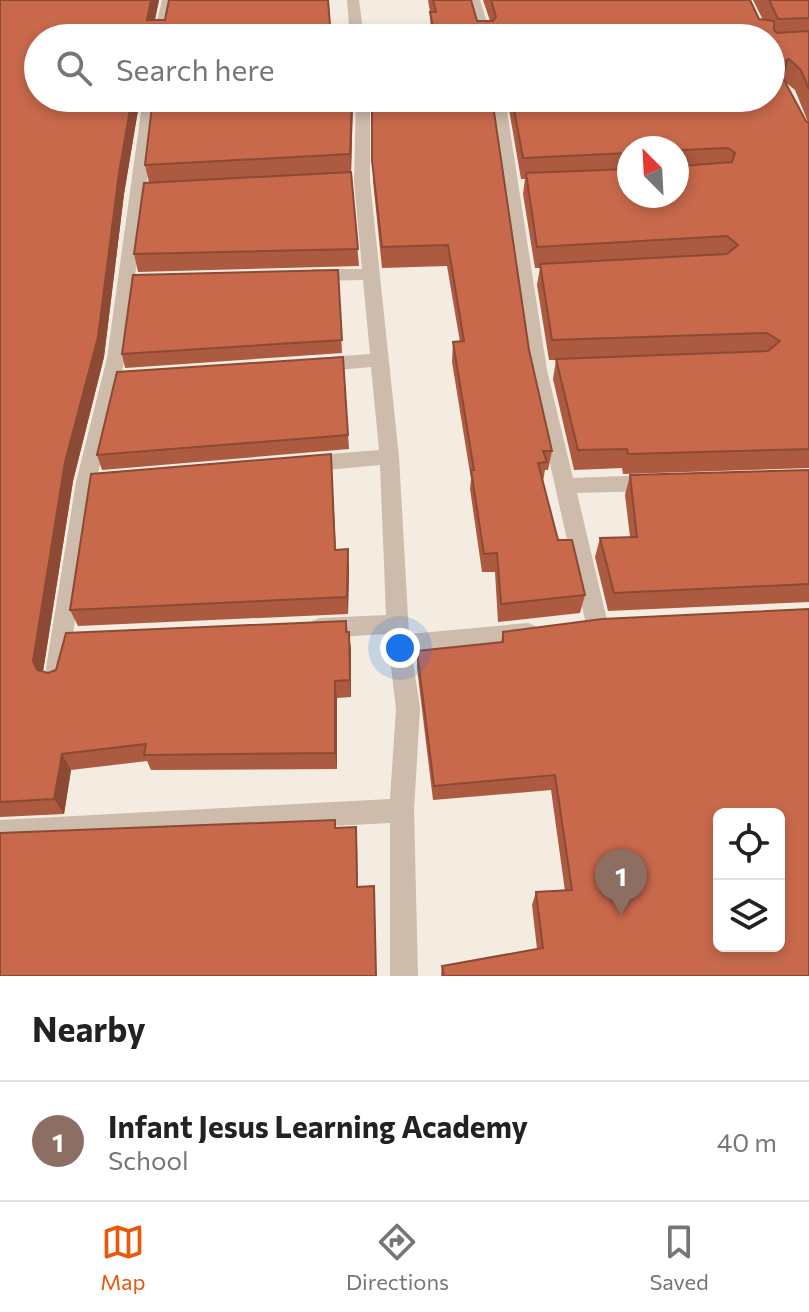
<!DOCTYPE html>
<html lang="en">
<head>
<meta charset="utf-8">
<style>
	:root { --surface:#fff; --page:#f6f6f6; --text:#222; --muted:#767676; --line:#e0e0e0; --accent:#ea580c }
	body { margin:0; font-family:Commissioner,sans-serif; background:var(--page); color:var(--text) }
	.controls { position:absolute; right:24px; bottom:24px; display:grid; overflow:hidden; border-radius:12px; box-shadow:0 4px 12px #0003 }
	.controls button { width:72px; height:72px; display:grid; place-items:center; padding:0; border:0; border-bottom:2px solid var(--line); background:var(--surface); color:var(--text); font:40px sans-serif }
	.compass { position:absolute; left:617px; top:136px; width:72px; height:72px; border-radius:50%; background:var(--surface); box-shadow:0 4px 12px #0003; rotate:336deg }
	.you { position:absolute; left:400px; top:648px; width:28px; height:28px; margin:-20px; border:6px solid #fff; border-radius:50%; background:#1a73e8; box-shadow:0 0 0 12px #1a73e833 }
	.badge { display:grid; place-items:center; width:52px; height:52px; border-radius:50%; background:var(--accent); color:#fff; font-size:26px; font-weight:700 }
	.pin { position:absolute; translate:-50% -66px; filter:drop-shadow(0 2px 4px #0008) }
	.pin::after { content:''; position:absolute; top:42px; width:28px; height:24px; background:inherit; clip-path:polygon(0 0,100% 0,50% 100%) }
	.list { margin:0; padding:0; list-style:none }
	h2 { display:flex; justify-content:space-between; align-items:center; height:104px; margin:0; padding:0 32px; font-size:34px }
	h2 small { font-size:26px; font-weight:400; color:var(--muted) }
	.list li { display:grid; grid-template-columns:52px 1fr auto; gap:24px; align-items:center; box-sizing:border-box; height:120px; padding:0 32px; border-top:2px solid var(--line) }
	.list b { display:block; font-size:30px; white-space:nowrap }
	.list p { margin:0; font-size:26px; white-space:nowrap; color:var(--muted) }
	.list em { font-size:26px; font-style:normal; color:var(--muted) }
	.icon { flex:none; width:44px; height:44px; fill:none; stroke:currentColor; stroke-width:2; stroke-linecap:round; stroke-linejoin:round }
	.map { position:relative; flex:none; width:809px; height:976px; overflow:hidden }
	.search { position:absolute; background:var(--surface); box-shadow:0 4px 12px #0003; left:24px; right:24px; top:24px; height:88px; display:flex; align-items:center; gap:20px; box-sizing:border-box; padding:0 28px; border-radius:44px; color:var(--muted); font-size:30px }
	.sheet { height:224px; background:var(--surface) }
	nav { display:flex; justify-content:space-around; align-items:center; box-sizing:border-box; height:112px; border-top:2px solid var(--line); background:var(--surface); font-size:22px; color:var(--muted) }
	nav a { display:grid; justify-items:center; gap:4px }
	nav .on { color:var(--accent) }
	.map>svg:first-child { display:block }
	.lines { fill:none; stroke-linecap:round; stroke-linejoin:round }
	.minor { fill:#cdbbac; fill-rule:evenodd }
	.wall { fill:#ac5a40; fill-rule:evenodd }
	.shaded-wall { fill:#8c4a34 }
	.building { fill:#c8694b; stroke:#8c4a34; stroke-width:2; fill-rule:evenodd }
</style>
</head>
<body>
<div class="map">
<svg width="809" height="976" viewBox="0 0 809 976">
	<rect width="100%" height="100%" fill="#f4ebe1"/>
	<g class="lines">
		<g class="minor">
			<path d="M 162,0 L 174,0 L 167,38 L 153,38 Z"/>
			<path d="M 347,0 L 359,0 L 364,38 L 350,38 Z"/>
			<path d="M 468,0 L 480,0 L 492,38 L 478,38 Z"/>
			<path d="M 143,98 L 157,98 L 125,358 L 96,482 L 67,674 L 64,681 L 56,684 L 48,681 L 45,674 L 76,482 L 107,358 Z"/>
			<path d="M 356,98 L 370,98 L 370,181 L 399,457 L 409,634 L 528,623 L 536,626 L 539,633 L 536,640 L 528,643 L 412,654 L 420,709 L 414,810 L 418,976 L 390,976 L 390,823 L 0,844 L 0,820 L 390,799 L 396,709 L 387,634 L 320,638 L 312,635 L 309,628 L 312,621 L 320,618 L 386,615 L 380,465 L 305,472 L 298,469 L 295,464 L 298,459 L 305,456 L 379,450 L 371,367 L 316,372 L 307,365 L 316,358 L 370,354 L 363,280 L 313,281 L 305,275 L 313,269 L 362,269 L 354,181 Z"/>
			<path d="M 491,98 L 505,98 L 547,370 L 573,478 L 652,475 L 659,477 L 662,483 L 659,489 L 652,491 L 577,493 L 608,624 L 605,631 L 597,634 L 589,631 L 586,624 L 529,370 Z"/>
		</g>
	</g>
	<g class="wall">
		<path d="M 0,0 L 159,0 L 155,20 L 165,20 L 328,0 L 38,38 L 38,98 L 140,98 L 124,194 L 104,357 L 73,481 L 43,672 L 48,673 L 346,621 L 351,650 L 351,697 L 337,698 L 337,769 L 151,770 L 147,761 L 71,770 L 64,814 L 0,817 Z"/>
		<path d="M 428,0 L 471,0 L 477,21 L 490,21 L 483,0 L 750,0 L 759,19 L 763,20 L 753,0 L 809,0 L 809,468 L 623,474 L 622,468 L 574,470 L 553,379 L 556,360 L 549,360 L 537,285 L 540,268 L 535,268 L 523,194 L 525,179 L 521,179 L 507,98 L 771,98 L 771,38 L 431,38 L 430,12 ZM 785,82 L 795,90 L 808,122 L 806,121 ZM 629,148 L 677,196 L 629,196 Z"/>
		<path d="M 153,98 L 353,98 L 351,172 L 359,266 L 138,272 L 134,254 L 149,183 L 145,165 Z"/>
		<path d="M 372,98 L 529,350 L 552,451 L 548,470 L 545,470 L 543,481 L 558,540 L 585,595 L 580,613 L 498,622 L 495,572 L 482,572 L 470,489 L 471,479 L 452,362 L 453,342 L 460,342 L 447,266 L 382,268 L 373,181 Z"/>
		<path d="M 338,270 L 342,353 L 125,368 L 122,354 Z"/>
		<path d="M 343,357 L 349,449 L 102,470 L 97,455 Z"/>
		<path d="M 331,454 L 336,550 L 349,566 L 348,614 L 78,626 L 70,610 Z"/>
		<path d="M 809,470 L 809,602 L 608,611 L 595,557 L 600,538 L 630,537 L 625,495 L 630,475 Z"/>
		<path d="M 503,632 L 809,976 L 441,976 L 442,966 L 537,949 L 532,905 L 536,892 L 565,891 L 551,790 L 433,800 L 417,668 L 417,651 L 501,642 Z"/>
	</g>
	<g class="shaded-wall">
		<path d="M 151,0 L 159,0 L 151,38 L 147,20 Z"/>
		<path d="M 789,59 L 783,79 L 773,83 L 778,63 Z"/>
		<path d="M 132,98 L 140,98 L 124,194 L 104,357 L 73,481 L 42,678 L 33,661 L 65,462 Z"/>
		<path d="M 352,98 L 353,98 L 351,174 L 350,154 Z"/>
		<path d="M 348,549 L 349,566 L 348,614 L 347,597 Z"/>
		<path d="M 349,632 L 351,650 L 351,697 L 350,680 Z"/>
		<path d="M 335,681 L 337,698 L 337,769 L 335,753 Z"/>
		<path d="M 62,754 L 71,770 L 64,814 L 54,799 Z"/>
		<path d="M 356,827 L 357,841 L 358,900 L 357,887 Z"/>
	</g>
	<g class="building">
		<path d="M 0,0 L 151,0 L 147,20 L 165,20 L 169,0 L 328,0 L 331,38 L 38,38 L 38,98 L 132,98 L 119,173 L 98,337 L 65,462 L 33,661 L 37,670 L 48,673 L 56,670 L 66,633 L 346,621 L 346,632 L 349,632 L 350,680 L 335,681 L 335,753 L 144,755 L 146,744 L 62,754 L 54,799 L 0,802 Z"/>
		<path d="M 433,0 L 471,0 L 477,21 L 493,21 L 496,17 L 491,0 L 750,0 L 759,19 L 774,21 L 774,30 L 777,33 L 809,31 L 809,89 L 801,70 L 789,59 L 778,63 L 777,67 L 806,121 L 809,123 L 809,449 L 628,454 L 627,449 L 578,450 L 556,359 L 768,351 L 780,341 L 767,333 L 552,340 L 540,264 L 727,254 L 738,245 L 727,236 L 537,247 L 526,173 L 629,169 L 629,196 L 677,196 L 677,148 L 629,148 L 629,153 L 523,158 L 512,98 L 771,98 L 771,38 L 435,38 L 430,12 L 436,12 ZM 728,148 L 735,153 L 732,162 L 682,166 L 679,163 L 682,150 Z"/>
		<path d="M 769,0 L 809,0 L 809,18 L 778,19 Z"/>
		<path d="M 153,98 L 352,98 L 350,154 L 145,165 Z"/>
		<path d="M 372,98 L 492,98 L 529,350 L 552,451 L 543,451 L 547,462 L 538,463 L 558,540 L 572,540 L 585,595 L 501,604 L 497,553 L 484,554 L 471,470 L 474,470 L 453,342 L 464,341 L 448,245 L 382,247 L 372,160 Z"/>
		<path d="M 351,172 L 358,249 L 134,254 L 144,183 Z"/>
		<path d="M 338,270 L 342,340 L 122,354 L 133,275 Z"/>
		<path d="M 343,357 L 348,435 L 97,455 L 117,372 Z"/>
		<path d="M 331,454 L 335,550 L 348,549 L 347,597 L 70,610 L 91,474 Z"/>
		<path d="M 809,470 L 809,584 L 614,593 L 600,538 L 637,537 L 630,475 Z"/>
		<path d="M 809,609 L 809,976 L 444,976 L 442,966 L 543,948 L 536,892 L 572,890 L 555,775 L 434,786 L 417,651 L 503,642 L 503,632 L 602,619 ZM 719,814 L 779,814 L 779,946 L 719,946 Z"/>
		<path d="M 335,820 L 335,828 L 356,827 L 357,887 L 374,886 L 376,976 L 0,976 L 0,833 Z"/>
	</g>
</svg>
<div class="controls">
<button><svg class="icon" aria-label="locate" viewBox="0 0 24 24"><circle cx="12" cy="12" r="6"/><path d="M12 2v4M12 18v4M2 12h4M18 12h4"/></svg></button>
<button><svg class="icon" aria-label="layers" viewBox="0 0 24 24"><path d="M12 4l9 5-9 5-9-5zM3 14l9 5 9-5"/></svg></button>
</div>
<svg class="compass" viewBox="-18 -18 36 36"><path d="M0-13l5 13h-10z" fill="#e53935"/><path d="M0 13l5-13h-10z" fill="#767676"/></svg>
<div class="you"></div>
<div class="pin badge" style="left:621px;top:915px;background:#8d6e63">1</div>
<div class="search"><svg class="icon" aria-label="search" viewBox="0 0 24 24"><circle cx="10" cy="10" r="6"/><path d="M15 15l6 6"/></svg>Search here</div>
</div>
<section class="sheet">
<h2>Nearby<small></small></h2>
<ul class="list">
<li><span class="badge" style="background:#8d6e63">1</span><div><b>Infant Jesus Learning Academy</b><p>School</p></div><em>40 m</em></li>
</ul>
</section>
<nav>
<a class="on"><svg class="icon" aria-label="map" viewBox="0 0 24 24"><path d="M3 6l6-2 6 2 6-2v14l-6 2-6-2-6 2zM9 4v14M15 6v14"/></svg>Map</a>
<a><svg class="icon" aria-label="directions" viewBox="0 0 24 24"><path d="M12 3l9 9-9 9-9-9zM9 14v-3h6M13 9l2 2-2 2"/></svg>Directions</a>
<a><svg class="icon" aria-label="saved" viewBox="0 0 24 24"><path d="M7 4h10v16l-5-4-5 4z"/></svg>Saved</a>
</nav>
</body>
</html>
